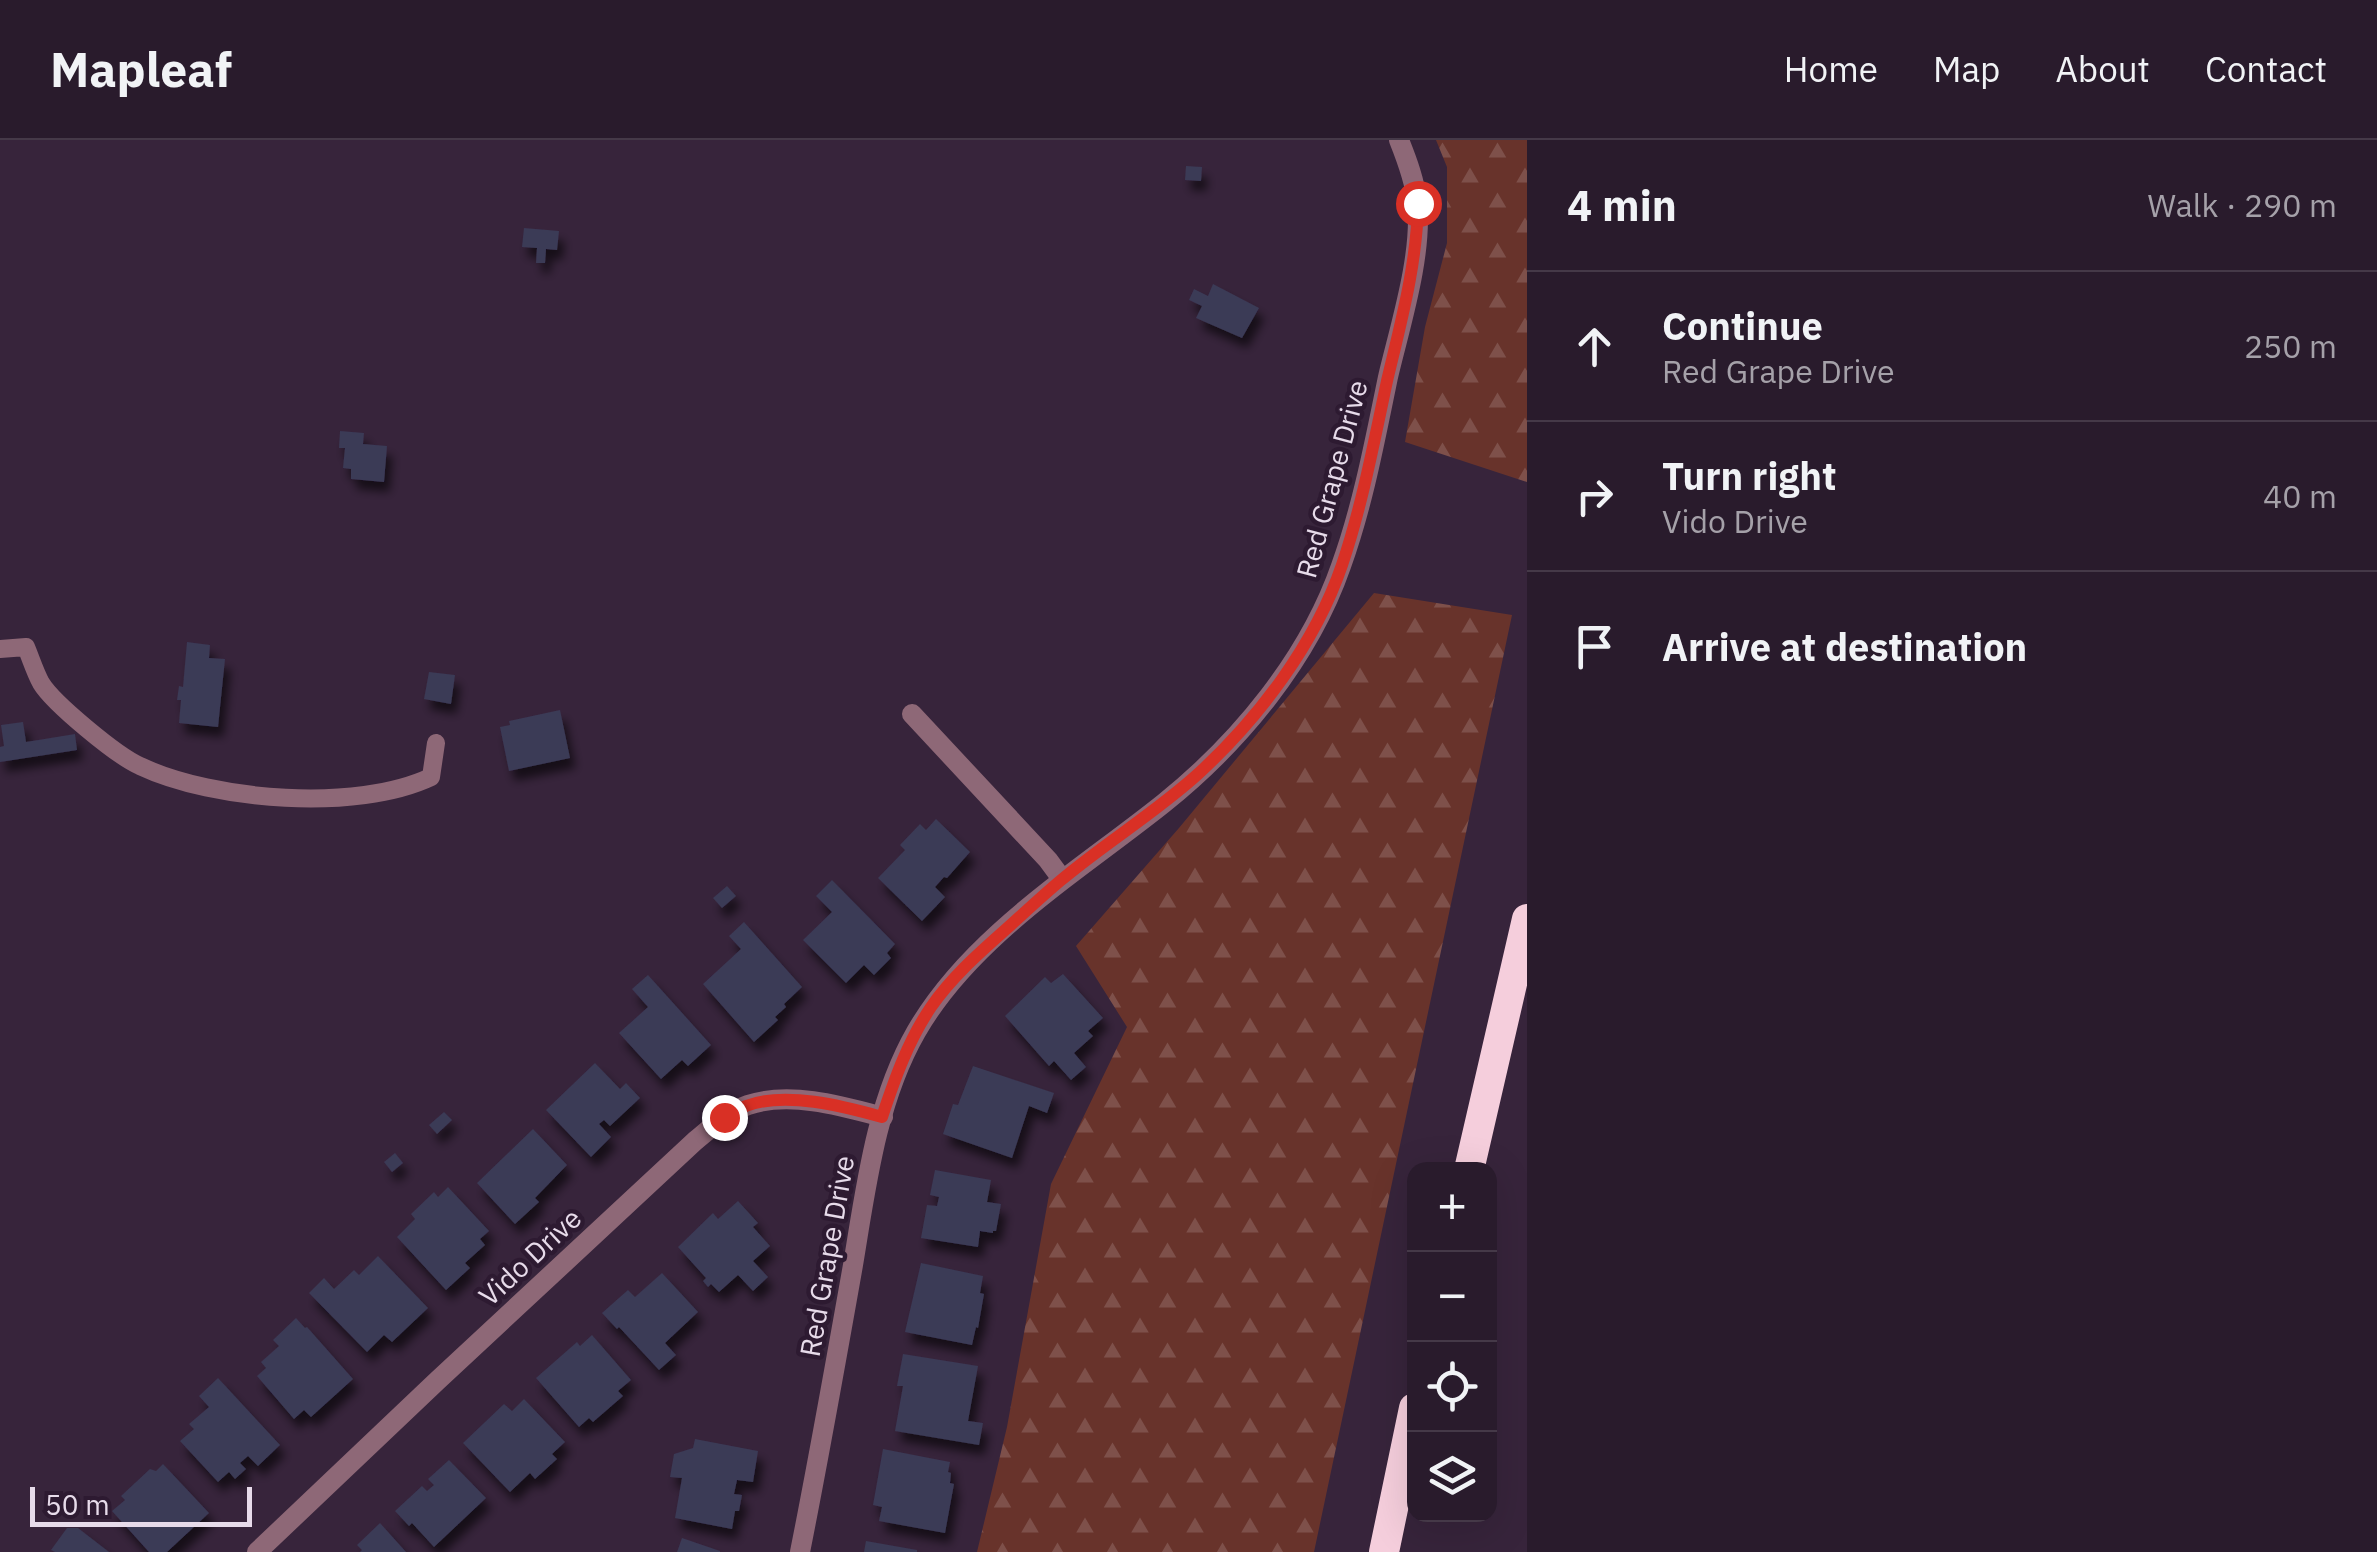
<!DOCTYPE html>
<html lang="en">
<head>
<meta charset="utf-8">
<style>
	:root { --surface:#291b2c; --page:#312434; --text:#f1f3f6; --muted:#a5a1a9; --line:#453948 }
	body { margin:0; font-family:"IBM Plex Sans",sans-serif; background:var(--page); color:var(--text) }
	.controls { position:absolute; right:30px; bottom:30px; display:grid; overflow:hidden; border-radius:20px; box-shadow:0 10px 40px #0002 }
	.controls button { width:90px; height:90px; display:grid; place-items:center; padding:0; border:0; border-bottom:2px solid var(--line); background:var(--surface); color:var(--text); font:50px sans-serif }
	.scale { position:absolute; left:30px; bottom:25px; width:222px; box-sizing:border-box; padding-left:10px; border:5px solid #e7dbea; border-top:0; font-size:28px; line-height:35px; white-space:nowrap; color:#e7dbea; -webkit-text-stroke:8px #2d1a31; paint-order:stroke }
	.stop { position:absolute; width:30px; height:30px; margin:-22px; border:8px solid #d93025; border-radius:50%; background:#fff }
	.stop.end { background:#d93025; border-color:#fff; box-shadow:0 2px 10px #0008 }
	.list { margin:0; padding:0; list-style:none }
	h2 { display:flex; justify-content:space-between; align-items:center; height:130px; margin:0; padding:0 40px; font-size:42px }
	h2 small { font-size:32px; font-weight:400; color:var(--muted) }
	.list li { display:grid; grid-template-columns:65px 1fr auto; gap:30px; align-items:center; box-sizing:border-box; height:150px; padding:0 40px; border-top:2px solid var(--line) }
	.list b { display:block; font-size:38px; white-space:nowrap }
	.list p { margin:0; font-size:32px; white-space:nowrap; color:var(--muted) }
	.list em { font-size:32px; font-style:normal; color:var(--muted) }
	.icon { flex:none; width:55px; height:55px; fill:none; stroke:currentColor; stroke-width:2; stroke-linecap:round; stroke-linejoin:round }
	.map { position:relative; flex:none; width:1527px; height:1412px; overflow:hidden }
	header { display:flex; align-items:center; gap:60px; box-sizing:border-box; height:140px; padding:0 50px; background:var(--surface); border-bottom:2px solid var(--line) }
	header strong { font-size:48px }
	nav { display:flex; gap:55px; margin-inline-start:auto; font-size:35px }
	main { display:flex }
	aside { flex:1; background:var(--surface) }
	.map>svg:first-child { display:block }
	.forest { fill:url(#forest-firs) }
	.building { fill:#3b3a56; filter:url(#shadow) }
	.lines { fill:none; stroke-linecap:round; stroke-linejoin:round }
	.lane { stroke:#8e6877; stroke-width:18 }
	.street { stroke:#8e6877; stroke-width:20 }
	.highway { stroke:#f5cedc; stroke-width:30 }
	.route { stroke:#d93025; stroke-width:12 }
	.labels { text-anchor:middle; stroke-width:9; stroke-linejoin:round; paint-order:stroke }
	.street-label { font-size:28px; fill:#e7dbea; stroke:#2d1a31 }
</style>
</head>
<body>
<header>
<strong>Mapleaf</strong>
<nav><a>Home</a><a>Map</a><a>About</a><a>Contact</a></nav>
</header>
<main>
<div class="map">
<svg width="1527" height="1412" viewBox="0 0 1527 1412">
	<defs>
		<pattern id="forest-firs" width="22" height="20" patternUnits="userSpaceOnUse" patternTransform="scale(2.5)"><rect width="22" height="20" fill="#68332b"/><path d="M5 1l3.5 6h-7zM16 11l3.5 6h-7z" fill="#7e504a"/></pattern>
		<filter id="shadow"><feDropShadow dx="5.5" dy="10" stdDeviation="5" flood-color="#0009"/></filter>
	</defs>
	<rect width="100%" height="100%" fill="#37243b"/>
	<g class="forest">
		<path d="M 1436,0 L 1527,0 L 1527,342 L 1405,302 L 1425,187 L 1447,103 L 1447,27 Z"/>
		<path d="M 1374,453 L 1512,475 L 1314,1412 L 977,1412 L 1007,1287 L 1051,1044 L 1127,887 L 1076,806 L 1179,688 Z"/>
	</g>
	<g class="building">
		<path d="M 1186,26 L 1202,27 L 1201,41 L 1185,40 Z"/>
		<path d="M 524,88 L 559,91 L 557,110 L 546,109 L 545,123 L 536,123 L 537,108 L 522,107 Z"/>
		<path d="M 1213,144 L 1259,168 L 1242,198 L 1196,178 L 1202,166 L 1189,160 L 1194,149 L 1208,156 Z"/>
		<path d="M 340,291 L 364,293 L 363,304 L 387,306 L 384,342 L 351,339 L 351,329 L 343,328 L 345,308 L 339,308 Z"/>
		<path d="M 187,502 L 210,505 L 209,518 L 225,519 L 218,587 L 179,583 L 181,560 L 177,560 L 179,546 L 183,547 Z"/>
		<path d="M 429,532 L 455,535 L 451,564 L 424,559 Z"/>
		<path d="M 560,570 L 570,618 L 509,631 L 500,587 L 510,585 L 509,581 Z"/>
		<path d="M 23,582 L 26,602 L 75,594 L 77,610 L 0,622 L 0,607 L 4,606 L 1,585 Z"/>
		<path d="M 936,679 L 970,712 L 947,738 L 944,737 L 935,747 L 945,757 L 922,781 L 878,738 L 905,710 L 900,705 L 920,684 L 926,690 Z"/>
		<path d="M 832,740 L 895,804 L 887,813 L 891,818 L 874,835 L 864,825 L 846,843 L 803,800 L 832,772 L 816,756 Z"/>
		<path d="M 727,746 L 736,756 L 722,768 L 713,758 Z"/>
		<path d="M 744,782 L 802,847 L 784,864 L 786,867 L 775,877 L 778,880 L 754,902 L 703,844 L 741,809 L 729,796 Z"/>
		<path d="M 1063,834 L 1103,878 L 1088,891 L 1093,896 L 1074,913 L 1086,927 L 1071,940 L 1054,921 L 1049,926 L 1005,876 L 1045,837 L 1051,843 Z"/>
		<path d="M 648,835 L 711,905 L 688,926 L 682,920 L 661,939 L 619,893 L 648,867 L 632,849 Z"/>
		<path d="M 595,923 L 620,949 L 626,943 L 640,958 L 610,986 L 604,980 L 599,984 L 611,997 L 591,1017 L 546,970 Z"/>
		<path d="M 973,926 L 1054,953 L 1047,973 L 1029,966 L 1012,1018 L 943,994 L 953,964 L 958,965 Z"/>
		<path d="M 444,972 L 452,980 L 437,994 L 429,985 Z"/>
		<path d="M 533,989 L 567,1025 L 535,1058 L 539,1062 L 515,1084 L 477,1043 Z"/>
		<path d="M 395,1013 L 403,1023 L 392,1032 L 384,1022 Z"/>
		<path d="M 935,1030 L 991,1040 L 987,1062 L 1001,1064 L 996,1091 L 993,1091 L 993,1093 L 980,1091 L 978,1107 L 921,1098 L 927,1065 L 937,1066 L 939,1057 L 930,1055 Z"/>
		<path d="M 448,1047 L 489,1091 L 480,1099 L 485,1105 L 465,1123 L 470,1128 L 446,1150 L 397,1097 L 415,1079 L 411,1074 L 434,1052 L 438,1057 Z"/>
		<path d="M 738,1061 L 758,1083 L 753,1087 L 770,1106 L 753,1121 L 768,1137 L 753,1151 L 738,1135 L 719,1152 L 711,1144 L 708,1147 L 703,1141 L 706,1138 L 678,1107 L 713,1073 L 718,1079 Z"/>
		<path d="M 378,1116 L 428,1168 L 392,1202 L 384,1195 L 367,1212 L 309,1153 L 324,1138 L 334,1149 L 354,1130 L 359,1135 Z"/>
		<path d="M 921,1123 L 983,1136 L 980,1153 L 984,1154 L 978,1188 L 976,1187 L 972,1205 L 905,1192 Z"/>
		<path d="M 662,1133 L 698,1172 L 665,1203 L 676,1215 L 659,1230 L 619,1187 L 617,1189 L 602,1173 L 628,1150 L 635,1157 Z"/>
		<path d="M 296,1178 L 305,1188 L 307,1187 L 353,1239 L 311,1277 L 304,1270 L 294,1279 L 257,1236 L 266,1228 L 261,1222 L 279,1206 L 273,1200 Z"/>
		<path d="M 592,1195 L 631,1240 L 618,1251 L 623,1256 L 593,1282 L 589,1278 L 579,1287 L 536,1238 L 577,1202 L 580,1206 Z"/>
		<path d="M 903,1214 L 978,1226 L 968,1281 L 983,1283 L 979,1305 L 895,1291 L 903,1246 L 897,1246 Z"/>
		<path d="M 218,1238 L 280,1305 L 258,1326 L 248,1316 L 240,1323 L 246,1329 L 235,1339 L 229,1332 L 218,1342 L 180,1301 L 194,1289 L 189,1284 L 209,1267 L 199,1256 Z"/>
		<path d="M 524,1259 L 565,1302 L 552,1314 L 557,1319 L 535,1339 L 530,1333 L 510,1352 L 463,1303 L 504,1264 L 512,1271 Z"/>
		<path d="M 695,1299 L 758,1311 L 753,1342 L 737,1340 L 734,1354 L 742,1355 L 739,1371 L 735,1371 L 732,1389 L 675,1378 L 682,1338 L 670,1337 L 674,1314 L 693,1308 Z"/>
		<path d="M 883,1309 L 950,1322 L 948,1332 L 951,1333 L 950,1343 L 954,1344 L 945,1393 L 879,1381 L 882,1367 L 873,1365 Z"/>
		<path d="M 449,1320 L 486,1358 L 434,1407 L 412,1383 L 409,1386 L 395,1371 L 422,1346 L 427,1351 L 434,1345 L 428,1339 Z"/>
		<path d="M 163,1324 L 209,1373 L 167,1412 L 149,1412 L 112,1371 L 125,1360 L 121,1356 L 150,1329 L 156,1331 Z"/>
		<path d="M 380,1383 L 406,1412 L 360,1412 L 362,1410 L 357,1405 Z"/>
		<path d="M 67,1388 L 78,1388 L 109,1412 L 55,1412 L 51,1410 Z"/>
		<path d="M 682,1398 L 720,1411 L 720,1412 L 677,1412 Z"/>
		<path d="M 866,1401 L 917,1410 L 917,1412 L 864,1412 Z"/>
	</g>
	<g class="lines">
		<path class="lane" d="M 0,509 L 26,507 C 31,519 35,532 41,543 C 53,563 117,616 140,626 C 214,661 357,672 431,637 L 436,603"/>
		<g class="street">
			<path d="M 912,574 L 1048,720 L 1062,739"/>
			<path d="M 257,1412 L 437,1241 L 695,1001 C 712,987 728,972 748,965 C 790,951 842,966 883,977"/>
			<path d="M 800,1412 C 819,1317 836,1221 853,1125 C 866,1047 876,962 916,892 C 971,796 1079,731 1164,663 C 1240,602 1309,518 1341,426 C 1363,365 1375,300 1388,237 C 1400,186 1423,114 1417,62 C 1415,41 1407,20 1399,0"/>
		</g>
		<g class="highway">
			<path d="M 1469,1030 L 1527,779"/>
			<path d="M 1384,1412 L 1414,1268"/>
		</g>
	</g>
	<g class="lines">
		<path class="route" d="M 724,977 C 731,973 739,969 746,966 C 785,951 843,966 882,977 C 895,938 908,901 931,867 C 951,838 978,814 1004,791 C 1023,774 1041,757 1060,741 C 1105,703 1155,673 1198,634 C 1259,578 1315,504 1342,425 C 1362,366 1374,302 1387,241 C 1401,182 1417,124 1418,63"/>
	</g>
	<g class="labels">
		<g class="street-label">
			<text transform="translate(1332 339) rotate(-75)" y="10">Red Grape Drive</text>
			<text transform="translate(827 1116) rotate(-80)" y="10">Red Grape Drive</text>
			<text transform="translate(530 1117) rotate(-43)" y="10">Vido Drive</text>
		</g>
	</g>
</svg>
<div class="controls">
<button>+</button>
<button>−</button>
<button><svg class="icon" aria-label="locate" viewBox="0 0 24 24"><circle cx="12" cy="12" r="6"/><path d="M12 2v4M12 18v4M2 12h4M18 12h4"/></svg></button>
<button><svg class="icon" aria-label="layers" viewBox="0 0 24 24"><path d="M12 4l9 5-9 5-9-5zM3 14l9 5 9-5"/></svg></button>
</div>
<div class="scale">50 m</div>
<div class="stop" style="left:1418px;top:63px"></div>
<div class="stop end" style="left:724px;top:977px"></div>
</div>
<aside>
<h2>4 min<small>Walk · 290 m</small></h2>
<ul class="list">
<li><svg class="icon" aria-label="ahead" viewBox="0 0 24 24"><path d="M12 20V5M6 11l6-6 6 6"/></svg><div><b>Continue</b><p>Red Grape Drive</p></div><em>250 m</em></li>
<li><svg class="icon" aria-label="right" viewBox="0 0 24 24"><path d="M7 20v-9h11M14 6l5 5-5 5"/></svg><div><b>Turn right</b><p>Vido Drive</p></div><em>40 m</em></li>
<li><svg class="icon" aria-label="arrive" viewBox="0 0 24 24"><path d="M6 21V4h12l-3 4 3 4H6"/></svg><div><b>Arrive at destination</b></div></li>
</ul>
</aside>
</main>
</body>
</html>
